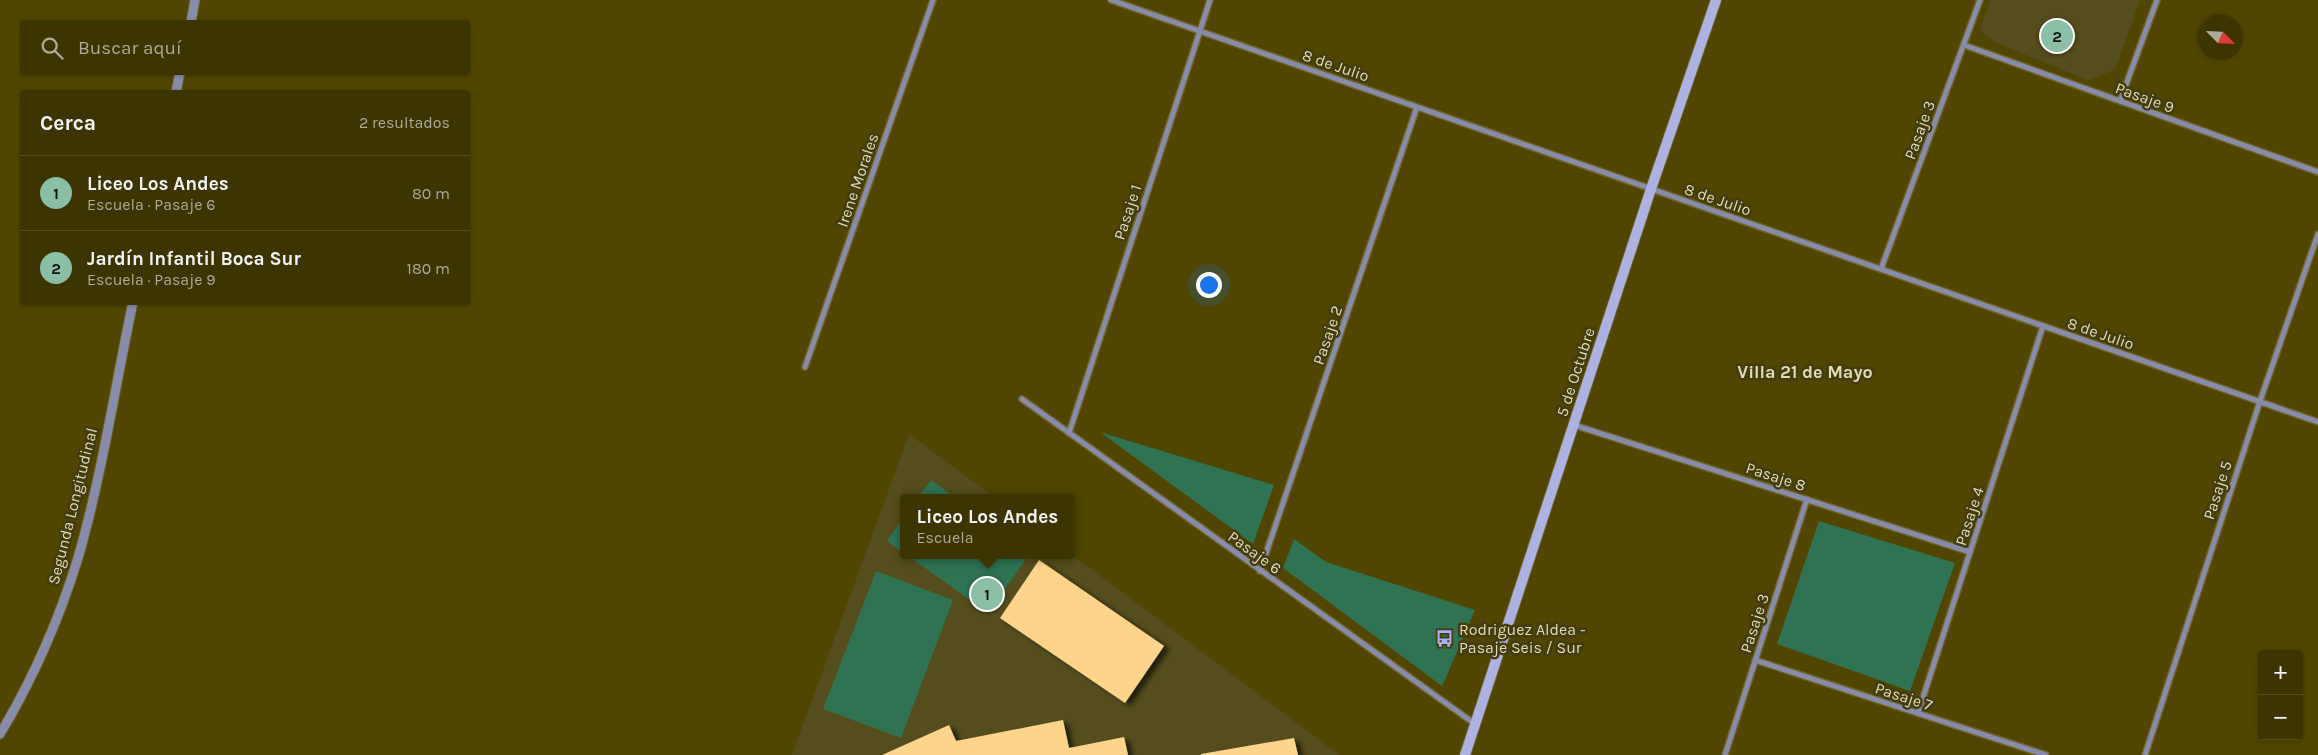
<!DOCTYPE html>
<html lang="es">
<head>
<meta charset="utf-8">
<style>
	:root { --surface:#3c3401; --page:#473f10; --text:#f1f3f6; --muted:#acaa99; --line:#554f23; --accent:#8abfa5 }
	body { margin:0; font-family:Karla,sans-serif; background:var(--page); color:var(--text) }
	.controls { position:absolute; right:15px; bottom:15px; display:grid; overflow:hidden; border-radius:5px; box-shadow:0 1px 4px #0004 }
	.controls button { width:45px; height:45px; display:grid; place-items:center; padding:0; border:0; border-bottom:1px solid var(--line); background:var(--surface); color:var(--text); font:25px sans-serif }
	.compass { position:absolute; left:2198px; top:15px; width:45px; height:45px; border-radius:50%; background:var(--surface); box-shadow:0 1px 4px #0004; rotate:114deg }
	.you { position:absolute; left:1208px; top:284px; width:18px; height:18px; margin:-12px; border:4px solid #fff; border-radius:50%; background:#1a73e8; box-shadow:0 0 0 8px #1a73e833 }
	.badge { display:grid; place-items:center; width:32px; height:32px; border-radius:50%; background:var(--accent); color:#111; font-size:16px; font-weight:700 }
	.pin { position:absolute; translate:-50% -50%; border:2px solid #fff; box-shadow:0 1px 5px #0006 }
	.popup { position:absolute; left:900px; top:494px; width:175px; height:65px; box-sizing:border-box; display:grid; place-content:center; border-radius:5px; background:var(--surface); filter:drop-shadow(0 1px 4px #0005); font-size:16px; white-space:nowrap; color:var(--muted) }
	.popup b { font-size:19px; color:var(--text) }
	.popup::after { content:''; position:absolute; left:50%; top:100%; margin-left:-10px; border:10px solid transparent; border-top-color:var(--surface) }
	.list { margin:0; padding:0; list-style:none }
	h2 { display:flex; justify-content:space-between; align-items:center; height:65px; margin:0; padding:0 20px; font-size:21px }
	h2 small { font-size:16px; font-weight:400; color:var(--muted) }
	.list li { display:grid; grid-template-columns:32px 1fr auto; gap:15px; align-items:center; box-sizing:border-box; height:75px; padding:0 20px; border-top:1px solid var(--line) }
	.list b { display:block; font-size:19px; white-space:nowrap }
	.list p { margin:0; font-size:16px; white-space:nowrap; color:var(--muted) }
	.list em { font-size:16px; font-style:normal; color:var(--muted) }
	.icon { flex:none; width:28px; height:28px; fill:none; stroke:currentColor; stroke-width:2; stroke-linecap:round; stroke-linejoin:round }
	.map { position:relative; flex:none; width:2318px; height:755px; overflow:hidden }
	.search { position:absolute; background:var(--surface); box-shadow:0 1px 4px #0004; left:20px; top:20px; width:450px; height:55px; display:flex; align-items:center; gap:12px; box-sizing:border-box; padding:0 18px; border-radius:5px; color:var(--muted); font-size:19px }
	.panel { position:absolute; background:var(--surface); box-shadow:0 1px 4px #0004; left:20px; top:90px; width:450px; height:215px; border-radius:5px }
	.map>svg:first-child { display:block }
	.built { fill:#554d1d }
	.green { fill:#2f7353 }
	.building { fill:#fed38b; filter:url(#shadow) }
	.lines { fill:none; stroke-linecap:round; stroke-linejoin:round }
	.minor-casing { stroke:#6d6425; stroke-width:8 }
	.tertiary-casing { stroke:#6d6425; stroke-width:11 }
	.secondary-casing { stroke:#6d6425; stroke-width:12 }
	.minor { stroke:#888caa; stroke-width:5 }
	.tertiary { stroke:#888caa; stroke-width:9 }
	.secondary { stroke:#adb2e3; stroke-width:10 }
	.labels { text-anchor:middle; stroke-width:5; stroke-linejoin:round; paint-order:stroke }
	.street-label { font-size:16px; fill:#e1dbb4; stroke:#433c11 }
	.poi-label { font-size:16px; fill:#e1dbb4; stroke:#433c11; text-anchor:start }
	.neighbourhood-label { font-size:18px; font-weight:bold; fill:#e1dbb4; stroke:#433c11 }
</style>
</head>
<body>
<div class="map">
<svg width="2318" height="755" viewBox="0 0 2318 755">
	<defs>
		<filter id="shadow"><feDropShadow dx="5.5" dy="3" stdDeviation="2.5" flood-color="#0009"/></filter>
	</defs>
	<rect width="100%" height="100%" fill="#504601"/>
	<g class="built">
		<path d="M 1990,0 L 2140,0 L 2115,70 L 2088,80 L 1994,42 L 1980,30 Z"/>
		<path d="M 909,434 L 995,498 L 903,498 L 903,555 L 1071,554 L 1339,755 L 792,755 Z"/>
	</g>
	<g class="green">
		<path d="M 1100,432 L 1274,485 L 1253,544 Z"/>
		<path d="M 931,480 L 956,498 L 918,498 Z"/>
		<path d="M 903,518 L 903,553 L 887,541 Z"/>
		<path d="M 1819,521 L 1955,563 L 1910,691 L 1777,644 Z"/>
		<path d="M 1294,539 L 1326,562 L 1475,610 L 1442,686 L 1283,568 Z"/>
		<path d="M 907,555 L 1029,555 L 988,613 Z"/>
		<path d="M 876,571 L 953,600 L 901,738 L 823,709 Z"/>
	</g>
	<g class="building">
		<path d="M 1039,560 L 1164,646 L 1125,703 L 1000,618 Z"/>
		<path d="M 1063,720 L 1069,748 L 1124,737 L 1128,755 L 882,755 L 949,725 L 956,741 Z"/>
		<path d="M 1294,738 L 1298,755 L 1201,755 L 1201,754 Z"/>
	</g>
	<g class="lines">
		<defs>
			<g id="minor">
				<path d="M 1111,0 L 2318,422"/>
				<path d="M 1964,45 L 2318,172"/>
				<path d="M 2120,101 L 2157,0"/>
				<path d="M 1881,269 L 1980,0"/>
				<path d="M 805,367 L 933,0"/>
				<path d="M 1022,399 L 1475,724"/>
				<path d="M 1574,425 L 1970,552"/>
				<path d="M 1069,433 L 1210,0"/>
				<path d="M 1260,571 L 1417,107"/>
				<path d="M 1755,660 L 2046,755"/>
				<path d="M 1918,713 L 2043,326"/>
				<path d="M 1725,755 L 1807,499"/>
				<path d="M 2145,755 L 2260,401 L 2318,234"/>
			</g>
			<g id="tertiary">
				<path d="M 191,22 L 195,0"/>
				<path d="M 176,92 L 180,72"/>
				<path d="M 0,734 C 33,679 59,620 78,558 C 102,475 115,387 133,302"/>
			</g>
			<path id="secondary" d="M 1465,755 L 1651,189 L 1716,0"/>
		</defs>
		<use href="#minor" class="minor-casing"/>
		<use href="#tertiary" class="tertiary-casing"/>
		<use href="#secondary" class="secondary-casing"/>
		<use href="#minor" class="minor"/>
		<use href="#tertiary" class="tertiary"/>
		<use href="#secondary" class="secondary"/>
	</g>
	<defs>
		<symbol id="bus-bare" viewBox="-9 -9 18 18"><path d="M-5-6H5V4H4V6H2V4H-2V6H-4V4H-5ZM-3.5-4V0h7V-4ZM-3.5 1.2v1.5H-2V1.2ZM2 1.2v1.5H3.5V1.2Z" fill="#aab0fc" stroke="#433c11" stroke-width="2.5" paint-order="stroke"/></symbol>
	</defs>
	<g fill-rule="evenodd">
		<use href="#bus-bare" x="1432" y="626" width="25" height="25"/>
	</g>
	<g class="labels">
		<g class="street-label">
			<text transform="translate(1336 65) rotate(19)" y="6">8 de Julio</text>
			<text transform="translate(2145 97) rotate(20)" y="6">Pasaje 9</text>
			<text transform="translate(1919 130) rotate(-70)" y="6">Pasaje 3</text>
			<text transform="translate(857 180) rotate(-71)" y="6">Irene Morales</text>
			<text transform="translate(1718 199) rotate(19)" y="6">8 de Julio</text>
			<text transform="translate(1127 212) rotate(-72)" y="6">Pasaje 1</text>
			<text transform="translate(2101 333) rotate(19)" y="6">8 de Julio</text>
			<text transform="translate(1327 335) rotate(-71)" y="6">Pasaje 2</text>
			<text transform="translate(1575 372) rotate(-72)" y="6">5 de Octubre</text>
			<text transform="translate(1776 476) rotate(18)" y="6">Pasaje 8</text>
			<text transform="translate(2217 490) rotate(-72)" y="6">Pasaje 5</text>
			<text transform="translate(72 506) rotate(-76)" y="6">Segunda Longitudinal</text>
			<text transform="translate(1969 516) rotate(-72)" y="6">Pasaje 4</text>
			<text transform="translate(1255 552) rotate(36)" y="6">Pasaje 6</text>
			<text transform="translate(1754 623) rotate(-72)" y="6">Pasaje 3</text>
			<text transform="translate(1904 696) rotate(18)" y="6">Pasaje 7</text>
		</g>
		<g class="poi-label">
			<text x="1459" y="635">Rodriguez Aldea -<tspan x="1459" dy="18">Pasaje Seis / Sur</tspan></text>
		</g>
		<g class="neighbourhood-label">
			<text x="1805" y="378">Villa 21 de Mayo</text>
		</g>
	</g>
</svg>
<div class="controls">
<button>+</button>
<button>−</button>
</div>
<svg class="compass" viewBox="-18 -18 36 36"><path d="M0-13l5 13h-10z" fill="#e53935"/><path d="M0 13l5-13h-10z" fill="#acaa99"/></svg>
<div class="you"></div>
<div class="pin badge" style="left:987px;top:594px">1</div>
<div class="popup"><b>Liceo Los Andes</b>Escuela</div>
<div class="pin badge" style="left:2057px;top:36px">2</div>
<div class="search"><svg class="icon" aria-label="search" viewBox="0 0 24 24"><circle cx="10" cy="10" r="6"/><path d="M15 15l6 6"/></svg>Buscar aquí</div>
<section class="panel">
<h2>Cerca<small>2 resultados</small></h2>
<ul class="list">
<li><span class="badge">1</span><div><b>Liceo Los Andes</b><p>Escuela · Pasaje 6</p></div><em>80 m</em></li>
<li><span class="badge">2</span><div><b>Jardín Infantil Boca Sur</b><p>Escuela · Pasaje 9</p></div><em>180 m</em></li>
</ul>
</section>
</div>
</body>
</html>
